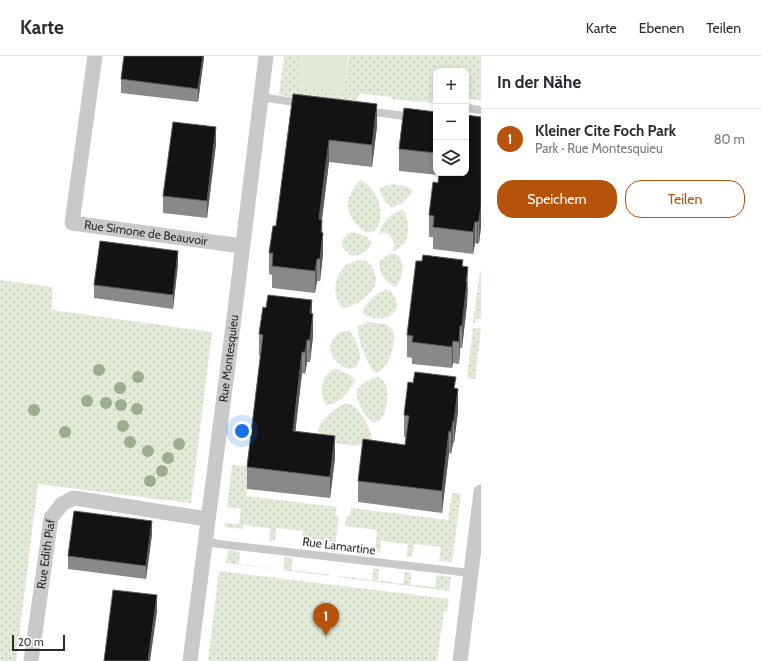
<!DOCTYPE html>
<html lang="de">
<head>
<meta charset="utf-8">
<style>
	:root { --surface:#fff; --page:#f2f2f3; --text:#2b2b33; --muted:#7c7c81; --line:#e1e1e2; --accent:#b45309 }
	body { margin:0; font-family:Cabin,sans-serif; background:var(--page); color:var(--text) }
	.controls { position:absolute; right:12px; top:12px; display:grid; overflow:hidden; border-radius:8px; box-shadow:0 2px 6px #0003 }
	.controls button { width:36px; height:36px; display:grid; place-items:center; padding:0; border:0; border-bottom:1px solid var(--line); background:var(--surface); color:var(--text); font:20px sans-serif }
	.scale { position:absolute; left:12px; bottom:10px; width:53px; box-sizing:border-box; padding-left:4px; border:2px solid #2c2c2c; border-top:0; font-size:11px; line-height:14px; white-space:nowrap; color:#2c2c2c; -webkit-text-stroke:3px #fff; paint-order:stroke }
	.you { position:absolute; left:242px; top:375px; width:14px; height:14px; margin:-10px; border:3px solid #fff; border-radius:50%; background:#1a73e8; box-shadow:0 0 0 6px #1a73e833 }
	.badge { display:grid; place-items:center; width:26px; height:26px; border-radius:50%; background:var(--accent); color:#fff; font-size:13px; font-weight:700 }
	.pin { position:absolute; translate:-50% -33px; filter:drop-shadow(0 1px 2px #0008) }
	.pin::after { content:''; position:absolute; top:21px; width:14px; height:12px; background:inherit; clip-path:polygon(0 0,100% 0,50% 100%) }
	.list { margin:0; padding:0; list-style:none }
	h2 { display:flex; justify-content:space-between; align-items:center; height:52px; margin:0; padding:0 16px; font-size:17px }
	h2 small { font-size:13px; font-weight:400; color:var(--muted) }
	.list li { display:grid; grid-template-columns:26px 1fr auto; gap:12px; align-items:center; box-sizing:border-box; height:60px; padding:0 16px; border-top:1px solid var(--line) }
	.list b { display:block; font-size:15px; white-space:nowrap }
	.list p { margin:0; font-size:13px; white-space:nowrap; color:var(--muted) }
	.list em { font-size:13px; font-style:normal; color:var(--muted) }
	.actions { display:flex; gap:8px; padding:12px 16px }
	.actions a { flex:1; padding:9px 0; border:1px solid var(--accent); border-radius:16px; text-align:center; font-size:14px; color:var(--accent) }
	.actions .main { background:var(--accent); color:#fff }
	.icon { flex:none; width:22px; height:22px; fill:none; stroke:currentColor; stroke-width:2; stroke-linecap:round; stroke-linejoin:round }
	.map { position:relative; flex:none; width:481px; height:605px; overflow:hidden }
	header { display:flex; align-items:center; gap:24px; box-sizing:border-box; height:56px; padding:0 20px; background:var(--surface); border-bottom:1px solid var(--line) }
	header strong { font-size:19px }
	nav { display:flex; gap:22px; margin-inline-start:auto; font-size:14px }
	main { display:flex }
	aside { flex:1; background:var(--surface) }
	.map>svg:first-child { display:block }
	.green { fill:url(#green-dots) }
	.pitch { fill:#e1ebd7 }
	.lines { fill:none; stroke-linecap:round; stroke-linejoin:round }
	.lane { stroke:#c9c9c9; stroke-width:8 }
	.street { stroke:#c9c9c9; stroke-width:15 }
	.tree { fill:#9dae90 }
	.wall { fill:#898989 }
	.shaded-wall { fill:#5a5a5a }
	.building { fill:#131313; stroke:#5a5a5a }
	.labels { text-anchor:middle; stroke-width:4; stroke-linejoin:round; paint-order:stroke }
	.street-label { font-size:12px; fill:#2c2c2c; stroke:#fff }
</style>
</head>
<body>
<header>
<strong>Karte</strong>
<nav><a>Karte</a><a>Ebenen</a><a>Teilen</a></nav>
</header>
<main>
<div class="map">
<svg width="481" height="605" viewBox="0 0 481 605">
	<defs>
		<pattern id="green-dots" width="8" height="8" patternUnits="userSpaceOnUse"><rect width="8" height="8" fill="#e1ebd7"/><path d="M2 2h.1M6 6h.1" fill="none" stroke="#c1cab9" stroke-width="1.8" stroke-linecap="round"/></pattern>
	</defs>
	<rect width="100%" height="100%" fill="#fff"/>
	<g class="green">
		<path d="M 284,0 L 302,0 L 299,31 L 344,35 L 349,0 L 481,0 L 481,45 L 466,42 L 466,15 L 436,15 L 436,47 L 419,45 L 419,46 L 391,43 L 391,41 L 359,37 L 356,50 L 279,39 Z"/>
		<path d="M 360,124 C 370,128 376,137 379,147 C 381,156 382,176 369,176 C 364,176 359,172 356,168 C 343,152 347,138 360,124 Z"/>
		<path d="M 393,128 L 407,131 L 412,134 L 412,136 L 402,147 L 392,152 L 384,144 L 379,133 L 382,131 Z"/>
		<path d="M 402,154 L 405,156 C 410,171 411,190 393,195 L 395,189 C 392,182 388,173 379,179 C 382,166 389,158 402,154 Z"/>
		<path d="M 351,176 C 359,177 367,179 372,187 C 369,194 360,200 352,200 C 350,198 346,196 344,193 C 339,187 344,179 351,176 Z"/>
		<path d="M 390,198 L 396,198 C 406,205 403,220 397,230 L 394,231 C 385,225 378,216 379,205 Z"/>
		<path d="M 361,204 C 367,205 370,207 373,213 C 375,217 376,221 376,225 C 375,238 354,251 343,252 C 331,240 334,220 346,209 C 350,206 356,205 361,204 Z"/>
		<path d="M 480,215 L 481,215 L 481,263 L 476,262 L 475,267 L 473,266 Z"/>
		<path d="M 0,224 L 53,231 L 51,254 L 212,276 L 191,447 L 38,428 L 16,605 L 0,605 Z"/>
		<path d="M 385,234 L 391,235 C 394,240 397,245 397,250 C 396,265 369,266 362,256 C 367,246 375,238 385,234 Z"/>
		<path d="M 368,266 L 386,268 C 389,270 391,272 393,275 C 397,286 389,314 376,317 C 368,311 356,281 358,270 Z"/>
		<path d="M 473,272 L 481,272 L 475,323 L 467,322 Z"/>
		<path d="M 346,275 L 350,275 C 355,283 365,300 357,309 C 356,311 354,312 352,313 C 342,314 326,298 331,288 C 334,280 337,277 346,275 Z"/>
		<path d="M 336,313 C 343,316 352,318 355,325 C 350,334 338,350 327,349 C 318,340 321,316 336,313 Z"/>
		<path d="M 377,321 C 381,322 384,325 386,329 C 389,337 387,368 374,366 C 367,365 354,342 357,335 C 360,328 370,323 377,321 Z"/>
		<path d="M 346,347 C 347,348 350,348 352,349 C 361,354 372,375 372,384 C 360,395 325,388 318,374 C 323,360 333,354 346,347 Z"/>
		<path d="M 232,409 L 249,411 L 246,440 L 337,451 L 335,459 L 339,460 L 335,492 L 301,488 L 303,475 L 276,472 L 275,485 L 269,485 L 270,472 L 243,469 L 243,473 L 224,471 L 225,467 L 239,468 L 241,453 L 227,451 Z"/>
		<path d="M 452,437 L 461,438 L 452,506 L 439,505 L 441,491 L 414,488 L 412,501 L 406,501 L 408,488 L 381,485 L 380,497 L 375,496 L 377,474 L 345,470 L 346,460 L 350,460 L 351,452 L 448,464 Z"/>
		<path d="M 228,494 L 240,496 L 239,508 L 283,514 L 285,501 L 293,502 L 291,514 L 330,519 L 330,520 L 226,507 Z"/>
		<path d="M 373,512 L 379,513 L 378,524 L 403,528 L 405,516 L 412,516 L 410,529 L 435,531 L 437,519 L 451,521 L 449,535 L 338,521 L 338,520 L 372,524 Z"/>
		<path d="M 219,515 L 449,543 L 447,555 L 444,555 L 437,605 L 208,605 Z"/>
	</g>
	<path class="pitch" d="M 302,0 L 348,0 L 344,36 L 298,31 Z"/>
	<g class="lines">
		<g class="lane">
			<path d="M 260,41 L 301,47"/>
			<path d="M 466,52 L 481,54"/>
			<path d="M 366,55 L 436,64"/>
			<path d="M 205,485 L 219,488 L 471,517"/>
		</g>
		<g class="street">
			<path id="s1" d="M 95,0 L 72,167 L 242,190"/>
			<path id="s2" d="M 31,605 L 51,462 L 62,448 L 74,442 L 207,463"/>
			<path id="s3" d="M 190,605 L 233,270 L 266,0"/>
			<path d="M 460,605 L 481,436"/>
		</g>
	</g>
	<g class="tree">
		<circle cx="99" cy="314" r="6"/>
		<circle cx="138" cy="321" r="6"/>
		<circle cx="120" cy="332" r="6"/>
		<circle cx="87" cy="345" r="6"/>
		<circle cx="106" cy="347" r="6"/>
		<circle cx="121" cy="349" r="6"/>
		<circle cx="137" cy="353" r="6"/>
		<circle cx="34" cy="354" r="6"/>
		<circle cx="123" cy="370" r="6"/>
		<circle cx="65" cy="376" r="6"/>
		<circle cx="130" cy="386" r="6"/>
		<circle cx="179" cy="388" r="6"/>
		<circle cx="148" cy="395" r="6"/>
		<circle cx="168" cy="402" r="6"/>
		<circle cx="162" cy="415" r="6"/>
		<circle cx="150" cy="425" r="6"/>
	</g>
	<g class="wall">
		<path d="M 204,0 L 198,46 L 121,37 L 121,23 Z"/>
		<path d="M 293,38 L 377,70 L 372,111 L 329,106 L 322,164 L 323,198 L 320,225 L 317,225 L 315,237 L 272,232 L 272,219 L 269,218 L 269,197 L 276,170 Z"/>
		<path d="M 436,56 L 436,117 L 466,117 L 481,61 L 481,171 L 479,187 L 478,187 L 477,188 L 475,187 L 473,198 L 433,193 L 433,181 L 429,181 L 429,159 L 438,127 L 439,119 L 399,115 L 399,93 Z"/>
		<path d="M 216,88 L 207,162 L 163,157 L 163,140 Z"/>
		<path d="M 178,208 L 173,253 L 94,242 L 94,229 Z"/>
		<path d="M 463,210 L 468,233 L 467,248 L 462,292 L 460,292 L 459,308 L 453,307 L 452,312 L 412,308 L 412,302 L 407,301 L 407,279 Z"/>
		<path d="M 312,258 L 313,280 L 310,306 L 307,306 L 305,318 L 302,317 L 295,375 L 335,402 L 330,442 L 247,433 L 247,411 L 260,300 L 259,300 L 259,278 Z"/>
		<path d="M 456,332 L 458,355 L 454,387 L 453,387 L 451,398 L 449,397 L 442,457 L 358,446 L 358,425 L 405,389 L 406,381 L 404,381 L 404,359 Z"/>
		<path d="M 152,478 L 146,523 L 68,513 L 68,500 Z"/>
	</g>
	<g class="shaded-wall">
		<path d="M 203,0 L 204,0 L 204,2 L 198,46 L 198,33 Z"/>
		<path d="M 377,48 L 377,70 L 372,111 L 372,89 Z"/>
		<path d="M 216,71 L 216,88 L 207,162 L 207,145 Z"/>
		<path d="M 329,84 L 329,106 L 319,185 L 319,163 Z"/>
		<path d="M 481,149 L 481,171 L 479,187 L 479,165 Z"/>
		<path d="M 322,164 L 322,186 L 321,176 Z"/>
		<path d="M 478,165 L 478,187 L 477,188 L 477,166 Z"/>
		<path d="M 475,166 L 475,187 L 473,198 L 473,176 Z"/>
		<path d="M 323,177 L 323,198 L 320,225 L 320,203 Z"/>
		<path d="M 178,195 L 178,208 L 173,253 L 173,239 Z"/>
		<path d="M 317,203 L 317,225 L 315,237 L 315,215 Z"/>
		<path d="M 468,211 L 467,248 L 462,292 L 462,270 Z"/>
		<path d="M 312,244 L 312,266 L 310,257 Z"/>
		<path d="M 313,258 L 313,280 L 310,306 L 310,284 Z"/>
		<path d="M 460,270 L 460,292 L 459,308 L 459,286 Z"/>
		<path d="M 307,284 L 307,306 L 305,318 L 305,296 Z"/>
		<path d="M 453,285 L 453,307 L 452,312 L 452,291 Z"/>
		<path d="M 302,296 L 302,317 L 293,397 L 293,375 Z"/>
		<path d="M 458,333 L 458,355 L 454,387 L 454,365 Z"/>
		<path d="M 453,365 L 453,387 L 451,398 L 451,376 Z"/>
		<path d="M 449,375 L 449,397 L 442,457 L 442,435 Z"/>
		<path d="M 335,380 L 335,402 L 330,442 L 330,421 Z"/>
		<path d="M 152,465 L 152,478 L 146,523 L 146,510 Z"/>
		<path d="M 157,539 L 157,556 L 150,605 L 148,605 Z"/>
	</g>
	<g class="building">
		<path d="M 124,0 L 203,0 L 198,33 L 121,23 Z"/>
		<path d="M 293,38 L 377,48 L 372,89 L 329,84 L 319,163 L 322,164 L 321,176 L 323,177 L 320,203 L 317,203 L 315,215 L 272,210 L 273,197 L 269,197 L 273,170 L 276,170 Z"/>
		<path d="M 404,52 L 436,56 L 436,97 L 399,93 Z"/>
		<path d="M 466,59 L 481,61 L 481,149 L 479,165 L 478,165 L 477,166 L 475,166 L 473,176 L 433,171 L 434,160 L 429,159 L 433,126 L 438,127 L 439,117 L 466,117 Z"/>
		<path d="M 173,66 L 216,71 L 207,145 L 163,140 Z"/>
		<path d="M 100,185 L 178,195 L 173,239 L 94,229 Z"/>
		<path d="M 423,199 L 463,204 L 462,210 L 468,211 L 466,226 L 467,226 L 462,270 L 460,270 L 459,286 L 453,285 L 452,291 L 412,286 L 413,280 L 407,279 L 416,205 L 422,205 Z"/>
		<path d="M 268,239 L 312,244 L 310,257 L 313,258 L 310,284 L 307,284 L 305,296 L 302,296 L 293,375 L 335,380 L 330,421 L 247,411 L 263,279 L 259,278 L 263,251 L 266,252 Z"/>
		<path d="M 415,316 L 456,321 L 454,332 L 458,333 L 454,365 L 453,365 L 451,376 L 449,375 L 442,435 L 358,425 L 363,383 L 405,389 L 409,360 L 404,359 L 408,326 L 413,327 Z"/>
		<path d="M 74,455 L 152,465 L 146,510 L 68,500 Z"/>
		<path d="M 113,534 L 157,539 L 148,605 L 104,605 Z"/>
	</g>
	<g class="labels">
		<g class="street-label">
			<text dy="4" stroke="none"><textPath href="#s1" startOffset="243">Rue Simone de Beauvoir</textPath></text>
			<text dy="4" stroke="none"><textPath href="#s3" startOffset="305">Rue Montesquieu</textPath></text>
			<text transform="translate(339 490) rotate(7)" y="4">Rue Lamartine</text>
			<text dy="4" stroke="none"><textPath href="#s2" startOffset="108">Rue Edith Piaf</textPath></text>
		</g>
	</g>
</svg>
<div class="controls">
<button>+</button>
<button>−</button>
<button><svg class="icon" aria-label="layers" viewBox="0 0 24 24"><path d="M12 4l9 5-9 5-9-5zM3 14l9 5 9-5"/></svg></button>
</div>
<div class="scale">20 m</div>
<div class="you"></div>
<div class="pin badge" style="left:326px;top:580px">1</div>
</div>
<aside>
<h2>In der Nähe<small></small></h2>
<ul class="list">
<li><span class="badge">1</span><div><b>Kleiner Cite Foch Park</b><p>Park · Rue Montesquieu</p></div><em>80 m</em></li>
</ul>
<div class="actions"><a class="main">Speichern</a><a>Teilen</a></div>
</aside>
</main>
</body>
</html>
